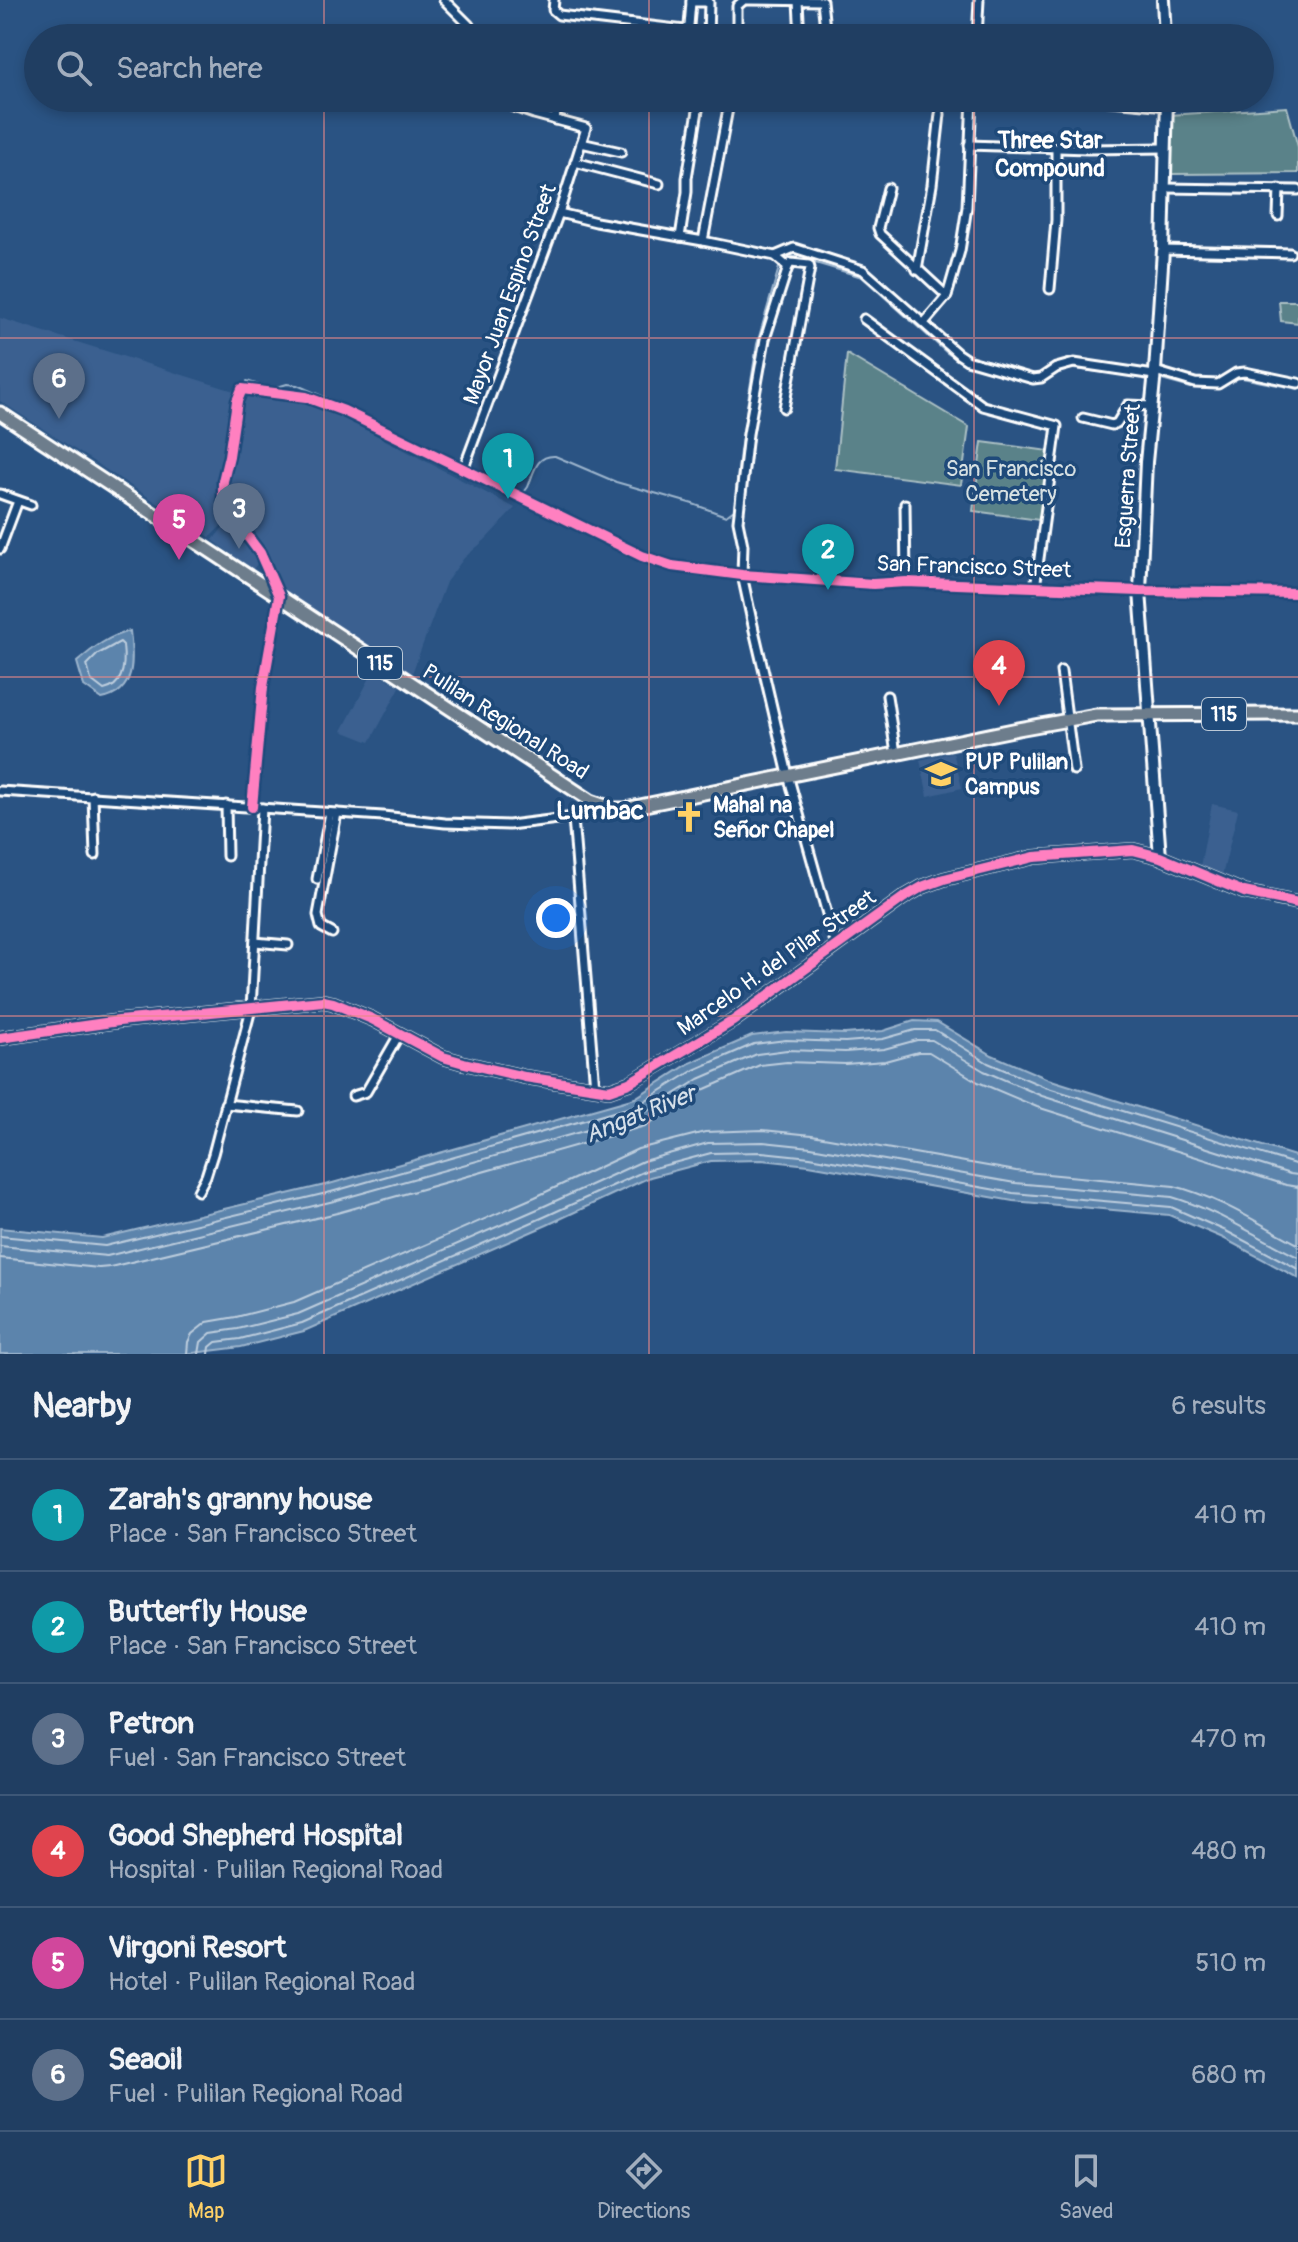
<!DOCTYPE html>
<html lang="en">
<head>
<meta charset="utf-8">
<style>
	:root { --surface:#203e62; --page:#2d496b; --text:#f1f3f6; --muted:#a2aebe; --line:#3d5777; --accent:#ffd166 }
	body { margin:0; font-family:Pangolin,sans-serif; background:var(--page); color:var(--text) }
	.you { position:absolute; left:556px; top:918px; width:28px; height:28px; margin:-20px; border:6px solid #fff; border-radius:50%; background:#1a73e8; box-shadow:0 0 0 12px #1a73e833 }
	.badge { display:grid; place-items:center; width:52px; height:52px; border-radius:50%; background:var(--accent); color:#fff; font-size:26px; font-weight:700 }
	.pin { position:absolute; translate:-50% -66px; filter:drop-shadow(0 2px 4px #0008) }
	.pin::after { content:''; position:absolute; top:42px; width:28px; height:24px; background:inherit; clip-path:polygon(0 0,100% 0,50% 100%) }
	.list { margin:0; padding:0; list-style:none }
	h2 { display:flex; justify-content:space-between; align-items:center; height:104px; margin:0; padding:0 32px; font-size:34px }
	h2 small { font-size:26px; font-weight:400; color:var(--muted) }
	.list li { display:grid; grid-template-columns:52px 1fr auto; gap:24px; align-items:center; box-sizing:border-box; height:112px; padding:0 32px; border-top:2px solid var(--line) }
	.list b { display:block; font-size:30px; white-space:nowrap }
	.list p { margin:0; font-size:26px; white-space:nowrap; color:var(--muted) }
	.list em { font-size:26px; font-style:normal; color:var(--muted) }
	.icon { flex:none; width:44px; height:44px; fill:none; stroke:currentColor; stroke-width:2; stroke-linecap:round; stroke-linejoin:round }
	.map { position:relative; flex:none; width:1298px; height:1354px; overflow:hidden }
	.search { position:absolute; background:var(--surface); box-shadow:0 4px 12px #0003; left:24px; right:24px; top:24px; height:88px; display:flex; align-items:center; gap:20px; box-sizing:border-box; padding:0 28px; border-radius:44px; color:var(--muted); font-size:30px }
	.sheet { height:776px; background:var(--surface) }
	nav { display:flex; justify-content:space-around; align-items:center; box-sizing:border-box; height:112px; border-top:2px solid var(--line); background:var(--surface); font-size:22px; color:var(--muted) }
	nav a { display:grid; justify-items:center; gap:4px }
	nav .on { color:var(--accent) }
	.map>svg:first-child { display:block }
	.built { fill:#3b6190 }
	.green { fill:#5a8289; stroke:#acc0c4; stroke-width:2 }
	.water { fill:#5c84ac; stroke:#9db5cd; stroke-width:2 }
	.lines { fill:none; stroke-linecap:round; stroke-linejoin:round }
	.shore { stroke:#becede; stroke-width:2 }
	.stream { stroke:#9db5cd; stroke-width:2 }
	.street-casing { stroke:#fff; stroke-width:13 }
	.secondary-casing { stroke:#fff; stroke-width:16 }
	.primary-casing { stroke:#fff; stroke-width:17 }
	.street { stroke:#1f4a7a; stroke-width:7 }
	.secondary { stroke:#1f4a7a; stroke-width:10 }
	.primary { stroke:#6d7d8c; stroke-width:11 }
	.cycleway-casing { stroke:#1f4a7a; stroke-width:15 }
	.cycleway { stroke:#ff80c0; stroke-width:10 }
	.grid { fill:none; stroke:#e88989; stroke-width:2; stroke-opacity:0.55 }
	.labels { text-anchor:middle; stroke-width:7; stroke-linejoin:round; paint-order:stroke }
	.shield { fill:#1f4a7a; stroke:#bcc9d7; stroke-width:2 }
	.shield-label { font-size:20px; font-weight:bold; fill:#fff }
	.street-label { font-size:22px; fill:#fff; stroke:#1f4a7a }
	.park-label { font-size:22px; fill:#d6e0e2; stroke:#1f4a7a }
	.poi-label { font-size:22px; font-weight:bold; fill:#fff; stroke:#1f4a7a; text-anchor:start }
	.neighbourhood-label { font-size:24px; font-weight:bold; fill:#fff; stroke:#1f4a7a }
	.water-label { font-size:24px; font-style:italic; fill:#d6e0ea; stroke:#1f4a7a }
	.quarter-label { font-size:26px; font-weight:bold; fill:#fff; stroke:#1f4a7a }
</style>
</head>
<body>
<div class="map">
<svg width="1298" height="1354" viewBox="0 0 1298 1354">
	<rect width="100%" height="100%" fill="#2a5383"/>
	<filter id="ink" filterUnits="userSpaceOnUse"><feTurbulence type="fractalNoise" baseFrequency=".0125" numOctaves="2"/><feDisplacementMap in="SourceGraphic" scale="16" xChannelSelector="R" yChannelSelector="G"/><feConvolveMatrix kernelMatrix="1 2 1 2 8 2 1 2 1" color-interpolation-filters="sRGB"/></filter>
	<g filter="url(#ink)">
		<g class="built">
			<path d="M 0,318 L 234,391 L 303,401 L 345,419 L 515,508 L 485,540 L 464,558 L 446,582 L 411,676 L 259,574 L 270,558 L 239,508 L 210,537 L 0,401 Z"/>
			<path d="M 229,520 L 261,558 L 252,571 L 213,540 Z"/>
			<path d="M 374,670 L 400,687 L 370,742 L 342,731 Z"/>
			<path d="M 953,752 L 962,788 L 928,796 L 920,760 Z"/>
			<path d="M 1212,804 L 1238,810 L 1222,876 L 1200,867 Z"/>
		</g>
		<g class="green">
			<path d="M 1287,107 L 1298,147 L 1298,173 L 1171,174 L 1170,115 Z"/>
			<path d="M 1279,301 L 1298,301 L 1298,323 L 1281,321 Z"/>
			<path d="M 847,354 L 969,427 L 961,485 L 835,469 Z"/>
			<path d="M 982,442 L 1049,451 L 1039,520 L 973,511 Z"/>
		</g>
		<g class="water">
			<path d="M 130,631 C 133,658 137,692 102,699 L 84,686 L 77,662 C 94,647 109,636 130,631 Z"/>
			<path d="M 914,1021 L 937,1022 L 992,1055 L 1048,1079 L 1298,1157 L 1298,1278 L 1223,1238 L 1169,1215 L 1013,1201 L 809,1165 L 762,1160 L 711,1161 L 650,1177 L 547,1225 L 304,1331 L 241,1347 L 185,1354 L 0,1354 L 0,1228 L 102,1238 L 329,1184 L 635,1098 L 690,1063 L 752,1036 L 786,1032 L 845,1034 L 883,1031 Z"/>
		</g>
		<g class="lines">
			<g class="shore">
				<path d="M 120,642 L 123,645 C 125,662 125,686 104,690 L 91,680 L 87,665 L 98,654 Z"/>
				<path d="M 0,1236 L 105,1246 L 331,1192 L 638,1105 L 694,1070 L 754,1044 L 786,1040 L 845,1042 L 883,1039 L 915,1030 L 935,1030 L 988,1063 L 1045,1087 L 1298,1165"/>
				<path d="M 0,1246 L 107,1256 L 334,1201 L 641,1115 L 699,1079 L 757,1054 L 787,1050 L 845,1052 L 884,1049 L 917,1040 L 932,1040 L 984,1071 L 1042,1096 L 1290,1174 L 1298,1175"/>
				<path d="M 0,1258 L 99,1268 L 110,1267 L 337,1213 L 645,1126 L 705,1089 L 760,1065 L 787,1062 L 845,1064 L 885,1061 L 918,1052 L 929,1052 L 978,1082 L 1037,1107 L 1286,1185 L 1298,1187"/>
				<path d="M 187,1354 L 188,1342 L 192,1334 L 207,1322 L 236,1317 L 294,1302 L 535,1197 L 638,1149 L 705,1132 L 763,1130 L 812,1135 L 1016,1171 L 1174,1186 C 1218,1197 1258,1223 1298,1244"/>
				<path d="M 199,1354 L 201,1342 L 211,1333 L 238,1329 L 298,1314 L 540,1208 L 643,1161 L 708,1143 L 763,1142 L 811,1147 L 1015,1183 L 1172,1197 C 1217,1210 1257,1237 1298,1257"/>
				<path d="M 209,1354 L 210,1347 L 216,1342 L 240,1339 L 302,1323 L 544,1217 L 647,1170 L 711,1153 L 762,1152 L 810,1157 L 1013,1193 L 1171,1207 L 1226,1231 L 1298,1269"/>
			</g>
			<g class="stream">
				<path d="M 782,258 L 789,255 L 862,277 L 947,353 L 959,361 L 1032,384"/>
				<path d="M 1065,368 L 1144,377"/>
				<path d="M 1237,377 L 1298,389"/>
				<path d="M 1158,379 L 1191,388 L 1216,389"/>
				<path d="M 247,381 L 271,389 L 287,384 L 297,385 L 336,402"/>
				<path d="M 1222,387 L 1227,382"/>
				<path d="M 339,403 L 349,408"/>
				<path d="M 351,409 L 360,413"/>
				<path d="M 363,415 L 459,461"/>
				<path d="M 471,467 L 501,483"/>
				<path d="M 517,492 L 525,491 L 528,487 C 534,472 536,455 555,456 L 616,482 L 693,504 L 726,516 L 734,510 L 740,451 L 757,344 L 780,264"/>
			</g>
			<defs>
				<g id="street">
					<path d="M 444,0 L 469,25 L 469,38"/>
					<path d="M 554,0 L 553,10 L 559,15 L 685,30 L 689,26 L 691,2"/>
					<path d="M 691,0 L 691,2 L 709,2 L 708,38"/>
					<path d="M 747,0 L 822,1 L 826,38"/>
					<path d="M 798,1 L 800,38"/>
					<path d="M 737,38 L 737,6 L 744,0"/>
					<path d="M 977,38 L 979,0"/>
					<path d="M 1078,98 L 1167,106"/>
					<path d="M 555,120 L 558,98"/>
					<path d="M 581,143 L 621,152"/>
					<path d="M 969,145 L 1088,149 L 1166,148"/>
					<path d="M 575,162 L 659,184"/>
					<path d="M 888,188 L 878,228 L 880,234 L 947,296"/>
					<path d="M 1165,188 L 1298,190"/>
					<path d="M 559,213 L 596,222 L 703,241 L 775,256 L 788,267"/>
					<path d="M 1278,216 L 1279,189"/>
					<path d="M 680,237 L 687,192 L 687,178 L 700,98"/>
					<path d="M 703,241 L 730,98"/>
					<path d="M 1163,250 L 1290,253"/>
					<path d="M 775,256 L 794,248 L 863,270 L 958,354 L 967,360 L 1033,379 L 1041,378 L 1056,368 L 1074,363 L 1154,375"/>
					<path d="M 788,267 L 765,339 L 748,434 L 738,521 L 743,545 L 742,575 L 754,630 L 788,775 L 836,946"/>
					<path d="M 917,270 L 932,185 L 940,114"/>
					<path d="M 1050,289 L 1056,220 L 1056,148"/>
					<path d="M 864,319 L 983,406 L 1057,426 L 1035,588"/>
					<path d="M 924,323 L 947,296 L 960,251 L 967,207 L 972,98"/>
					<path d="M 1155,371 L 1195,383 L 1218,384 L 1236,373 L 1245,372 L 1298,383"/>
					<path d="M 784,408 L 810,268 L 809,265 L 791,263 L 788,267"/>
					<path d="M 1083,418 L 1112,425 L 1117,423 L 1128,405 L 1152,406"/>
					<path d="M 463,470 L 559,213 L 586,128 L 534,114 L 488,98"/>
					<path d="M 0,494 L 31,505"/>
					<path d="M 905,504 L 906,582"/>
					<path d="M 0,549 L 18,501"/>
					<path d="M 1061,671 L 1074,770"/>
					<path d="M 887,696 L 896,753"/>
					<path d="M 0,791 L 383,816 L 445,823 L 509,825 L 607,813 L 614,809"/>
					<path d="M 93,796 L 95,855"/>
					<path d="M 226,805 L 227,856"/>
					<path d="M 252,807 L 263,687 L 279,596 L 260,553 L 227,509 L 223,499 L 223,481 L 229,456 L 237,401 L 242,389 L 306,397 L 344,411 L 642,556 L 672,566 L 742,575 L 873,584 L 906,582 L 1140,591 L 1298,593"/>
					<path d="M 573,818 L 595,1088"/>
					<path d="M 317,879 L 330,813"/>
					<path d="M 332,933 L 321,927 L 318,915 L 337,813"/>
					<path d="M 255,942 L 288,945"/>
					<path d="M 353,1096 L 366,1092 L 400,1033"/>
					<path d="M 225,1104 L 298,1111"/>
					<path d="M 198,1191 L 206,1176 L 213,1154 L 251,1009 L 262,808"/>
				</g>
				<g id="secondary">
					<path d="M 1163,0 L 1165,38"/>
					<path d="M 1160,857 L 1140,591 L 1146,462 L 1155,371 L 1163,250 L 1167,98"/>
					<path d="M 0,1038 L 119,1021 L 323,1001 L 333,1003 L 372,1019 L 443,1057 L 464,1063 L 525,1077 L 609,1090 L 629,1083 L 733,1021 L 903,898 L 922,887 L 944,879 L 1034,857 L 1133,850 L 1160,857 L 1244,892 L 1298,903"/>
				</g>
				<path id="primary" d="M 0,413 L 591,801 L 614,809 L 625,809 L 1018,729 L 1096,715 L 1298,714"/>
			</defs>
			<use href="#street" class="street-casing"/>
			<use href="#secondary" class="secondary-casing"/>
			<use href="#primary" class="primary-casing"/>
			<use href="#street" class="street"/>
			<use href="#secondary" class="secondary"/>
			<use href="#primary" class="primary"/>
			<defs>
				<g id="cycleway">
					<path d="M 252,807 L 263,687 L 279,596 L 260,553 L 227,509 L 223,499 L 223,481 L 229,456 L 237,401 L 242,389 L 306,397 L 344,411 L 642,556 L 672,566 L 742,575 L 873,584 L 906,582 L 1140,591 L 1298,593"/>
					<path d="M 0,1038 L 119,1021 L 323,1001 L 333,1003 L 372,1019 L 443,1057 L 464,1063 L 525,1077 L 609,1090 L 629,1083 L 733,1021 L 903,898 L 922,887 L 944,879 L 1034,857 L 1133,850 L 1160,857 L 1244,892 L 1298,903"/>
				</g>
			</defs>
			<use href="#cycleway" class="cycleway-casing"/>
			<use href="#cycleway" class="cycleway"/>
		</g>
	</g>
	<path class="grid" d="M 324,0 L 324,38M 649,0 L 649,38M 974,0 L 974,38M 324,98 L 324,1354M 649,98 L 649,1354M 974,98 L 974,1354M 0,338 L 1298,338M 0,677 L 1298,677M 0,1016 L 1298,1016"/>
	<defs>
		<symbol id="university-bare" viewBox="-9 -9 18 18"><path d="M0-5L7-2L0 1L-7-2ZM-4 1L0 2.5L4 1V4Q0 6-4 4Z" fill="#ffd166" stroke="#1f4a7a" stroke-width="2.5" paint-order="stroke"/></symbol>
		<symbol id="church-bare" viewBox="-9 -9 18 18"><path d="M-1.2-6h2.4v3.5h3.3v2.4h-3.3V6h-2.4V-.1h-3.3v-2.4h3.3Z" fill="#ffd166" stroke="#1f4a7a" stroke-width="2.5" paint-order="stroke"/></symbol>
	</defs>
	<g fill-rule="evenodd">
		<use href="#university-bare" x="919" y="752" width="44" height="44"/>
		<use href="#church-bare" x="667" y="795" width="44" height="44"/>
	</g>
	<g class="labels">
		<g class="shield">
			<rect x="358" y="647" width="44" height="32" rx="6"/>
			<rect x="1202" y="698" width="44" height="32" rx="6"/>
		</g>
		<g class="shield-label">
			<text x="380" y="670">115</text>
			<text x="1224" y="721">115</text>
		</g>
		<g class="street-label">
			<text transform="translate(509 294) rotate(-70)" y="8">Mayor Juan Espino Street</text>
			<text transform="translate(1127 476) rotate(-86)" y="8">Esguerra Street</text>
			<text transform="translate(974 566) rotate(2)" y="8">San Francisco Street</text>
			<text transform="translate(506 721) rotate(33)" y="8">Pulilan Regional Road</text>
			<text transform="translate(776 962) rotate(-35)" y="8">Marcelo H. del Pilar Street</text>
		</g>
		<g class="park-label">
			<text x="1011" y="476">San Francisco<tspan x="1011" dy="25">Cemetery</tspan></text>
		</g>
		<g class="poi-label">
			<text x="965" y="769">PUP Pulilan<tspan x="965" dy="25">Campus</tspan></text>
			<text x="713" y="812">Mahal na<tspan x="713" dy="25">Señor Chapel</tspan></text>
		</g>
		<g class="neighbourhood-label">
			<text x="1050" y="148">Three Star<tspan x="1050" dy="28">Compound</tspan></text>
		</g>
		<g class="water-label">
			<text transform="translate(640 1114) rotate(-22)" y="8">Angat River</text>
		</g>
		<g class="quarter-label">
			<text x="600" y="819">Lumbac</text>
		</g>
	</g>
</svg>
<div class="you"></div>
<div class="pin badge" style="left:508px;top:499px;background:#0f9aa8">1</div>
<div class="pin badge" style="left:828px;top:590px;background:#0f9aa8">2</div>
<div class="pin badge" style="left:239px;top:549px;background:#5c6f8a">3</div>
<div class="pin badge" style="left:999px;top:706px;background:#e0444e">4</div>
<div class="pin badge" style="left:179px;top:560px;background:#d1479c">5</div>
<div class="pin badge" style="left:59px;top:419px;background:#5c6f8a">6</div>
<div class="search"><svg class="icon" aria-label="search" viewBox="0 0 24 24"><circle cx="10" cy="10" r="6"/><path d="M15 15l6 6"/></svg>Search here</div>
</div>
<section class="sheet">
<h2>Nearby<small>6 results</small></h2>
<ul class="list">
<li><span class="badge" style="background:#0f9aa8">1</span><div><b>Zarah's granny house</b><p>Place · San Francisco Street</p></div><em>410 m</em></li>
<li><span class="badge" style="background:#0f9aa8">2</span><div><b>Butterfly House</b><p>Place · San Francisco Street</p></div><em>410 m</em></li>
<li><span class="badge" style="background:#5c6f8a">3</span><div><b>Petron</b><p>Fuel · San Francisco Street</p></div><em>470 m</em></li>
<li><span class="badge" style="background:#e0444e">4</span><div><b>Good Shepherd Hospital</b><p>Hospital · Pulilan Regional Road</p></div><em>480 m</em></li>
<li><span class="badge" style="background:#d1479c">5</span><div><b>Virgoni Resort</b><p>Hotel · Pulilan Regional Road</p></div><em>510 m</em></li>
<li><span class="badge" style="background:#5c6f8a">6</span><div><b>Seaoil</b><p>Fuel · Pulilan Regional Road</p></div><em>680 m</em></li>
</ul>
</section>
<nav>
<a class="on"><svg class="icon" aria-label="map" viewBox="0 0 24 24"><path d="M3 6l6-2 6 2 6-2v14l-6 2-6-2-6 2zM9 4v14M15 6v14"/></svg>Map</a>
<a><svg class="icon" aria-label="directions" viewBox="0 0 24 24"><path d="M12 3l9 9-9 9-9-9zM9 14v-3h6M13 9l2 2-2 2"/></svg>Directions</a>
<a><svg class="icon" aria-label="saved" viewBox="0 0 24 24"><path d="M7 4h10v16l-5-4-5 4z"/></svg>Saved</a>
</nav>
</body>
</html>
